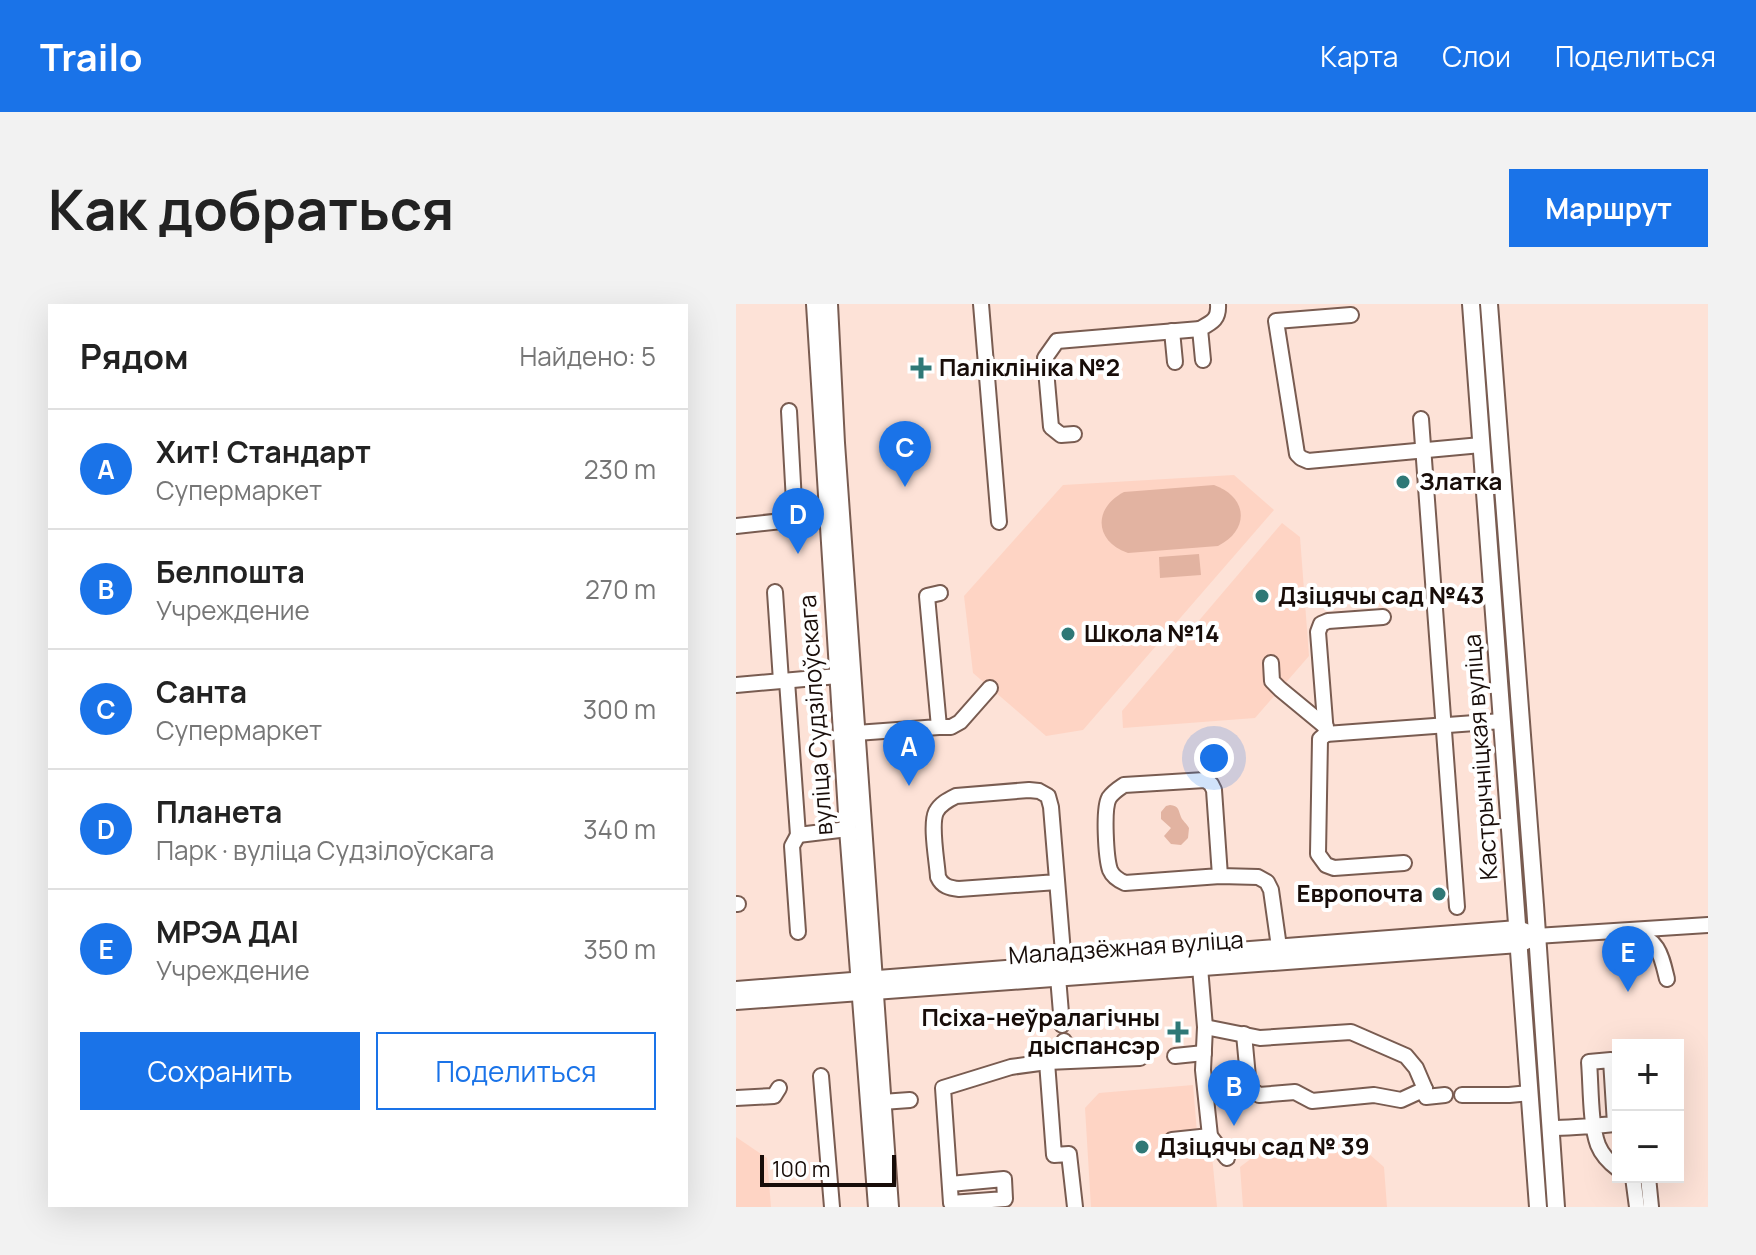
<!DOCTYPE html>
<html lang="ru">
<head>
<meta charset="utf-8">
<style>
	:root { --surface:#fff; --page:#f2f2f2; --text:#222; --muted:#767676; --line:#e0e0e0; --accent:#1a73e8 }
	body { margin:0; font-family:Manrope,sans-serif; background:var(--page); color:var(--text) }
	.controls { position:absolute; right:24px; bottom:24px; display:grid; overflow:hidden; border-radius:0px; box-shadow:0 8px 32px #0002 }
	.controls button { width:72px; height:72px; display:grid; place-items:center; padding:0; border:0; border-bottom:2px solid var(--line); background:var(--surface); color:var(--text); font:40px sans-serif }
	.scale { position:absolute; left:24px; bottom:20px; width:136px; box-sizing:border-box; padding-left:8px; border:4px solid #180d09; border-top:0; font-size:22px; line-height:28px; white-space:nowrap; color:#180d09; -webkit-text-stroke:6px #fff; paint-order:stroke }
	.you { position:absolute; left:478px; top:454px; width:28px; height:28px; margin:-20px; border:6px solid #fff; border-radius:50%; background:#1a73e8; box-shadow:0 0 0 12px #1a73e833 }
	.badge { display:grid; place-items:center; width:52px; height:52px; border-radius:50%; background:var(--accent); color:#fff; font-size:26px; font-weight:700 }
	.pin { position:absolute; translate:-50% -66px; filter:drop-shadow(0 2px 4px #0008) }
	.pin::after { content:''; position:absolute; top:42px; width:28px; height:24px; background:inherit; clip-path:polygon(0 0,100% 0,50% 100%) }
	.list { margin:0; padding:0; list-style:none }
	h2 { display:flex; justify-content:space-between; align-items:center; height:104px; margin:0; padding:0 32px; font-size:34px }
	h2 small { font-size:26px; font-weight:400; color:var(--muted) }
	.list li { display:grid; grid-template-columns:52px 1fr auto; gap:24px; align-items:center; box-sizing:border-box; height:120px; padding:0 32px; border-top:2px solid var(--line) }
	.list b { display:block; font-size:30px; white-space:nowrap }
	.list p { margin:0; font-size:26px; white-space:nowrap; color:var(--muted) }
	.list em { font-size:26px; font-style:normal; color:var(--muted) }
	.actions { display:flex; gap:16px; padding:24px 32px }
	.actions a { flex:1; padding:18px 0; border:2px solid var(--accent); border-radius:0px; text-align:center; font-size:28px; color:var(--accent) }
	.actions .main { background:var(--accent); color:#fff }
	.map { position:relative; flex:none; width:972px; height:903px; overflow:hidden; border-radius:0px }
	header { display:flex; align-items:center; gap:48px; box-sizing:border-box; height:112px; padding:0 40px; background:var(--accent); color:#fff }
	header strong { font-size:38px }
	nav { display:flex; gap:44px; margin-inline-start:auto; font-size:28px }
	.intro { display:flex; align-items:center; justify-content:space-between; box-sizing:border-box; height:192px; padding:0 48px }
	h1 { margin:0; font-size:56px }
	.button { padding:20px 36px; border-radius:0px; background:var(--accent); color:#fff; font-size:28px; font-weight:700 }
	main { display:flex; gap:48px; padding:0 48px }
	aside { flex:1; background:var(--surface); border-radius:0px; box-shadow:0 8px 32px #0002 }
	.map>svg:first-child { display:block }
	.built { fill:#fed4c4 }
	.green { fill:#e2b3a1 }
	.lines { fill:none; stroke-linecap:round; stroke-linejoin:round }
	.minor-casing { stroke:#795c51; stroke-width:18 }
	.major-casing { stroke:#795c51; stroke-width:20 }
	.minor { stroke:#fff; stroke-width:14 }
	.major { stroke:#fff; stroke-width:16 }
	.poi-dot { fill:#2f7876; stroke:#fff; stroke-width:3 }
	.labels { text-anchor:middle; stroke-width:8; stroke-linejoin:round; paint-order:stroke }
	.poi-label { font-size:24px; font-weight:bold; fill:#180d09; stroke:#fff; text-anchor:start }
	.street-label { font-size:24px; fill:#180d09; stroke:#fff }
</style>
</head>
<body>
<header>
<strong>Trailo</strong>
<nav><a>Карта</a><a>Слои</a><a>Поделиться</a></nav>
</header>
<div class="intro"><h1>Как добраться</h1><a class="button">Маршрут</a></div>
<main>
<aside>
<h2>Рядом<small>Найдено: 5</small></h2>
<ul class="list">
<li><span class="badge">A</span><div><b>Хит! Стандарт</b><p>Супермаркет</p></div><em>230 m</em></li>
<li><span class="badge">B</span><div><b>Белпошта</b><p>Учреждение</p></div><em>270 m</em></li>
<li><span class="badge">C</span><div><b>Санта</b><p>Супермаркет</p></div><em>300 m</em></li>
<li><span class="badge">D</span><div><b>Планета</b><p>Парк · вуліца Судзілоўскага</p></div><em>340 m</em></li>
<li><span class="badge">E</span><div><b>МРЭА ДАІ</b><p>Учреждение</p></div><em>350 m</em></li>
</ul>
<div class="actions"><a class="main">Сохранить</a><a>Поделиться</a></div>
</aside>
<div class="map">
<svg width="972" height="903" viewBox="0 0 972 903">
	<rect width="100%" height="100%" fill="#fde2d7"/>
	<g class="built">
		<path d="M 498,171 L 538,206 L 347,426 L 310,432 L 237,369 L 228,292 L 327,181 Z"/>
		<path d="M 546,219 L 564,233 L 573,352 L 519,414 L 387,424 L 386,407 Z"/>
		<path d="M 457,781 L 463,852 L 476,852 L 481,903 L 355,903 L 349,804 L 363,789 Z"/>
		<path d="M 0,833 L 31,854 L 35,903 L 0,903 Z"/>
		<path d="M 554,837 L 571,848 L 625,843 L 648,863 L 651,903 L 507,903 L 504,863 L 537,838 Z"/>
	</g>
	<g class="green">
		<path d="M 478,181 C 512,193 514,226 482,242 L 392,249 C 358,237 357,204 388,188 Z"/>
		<path d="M 463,250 L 465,271 L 424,274 L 423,253 Z"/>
		<path d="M 434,501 C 443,502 442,505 445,513 C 446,516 451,520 453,524 L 452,534 L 445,541 L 435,540 L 428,532 L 435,524 L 425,515 L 425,508 L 430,502 Z"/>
	</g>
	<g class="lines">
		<defs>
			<g id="minor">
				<path d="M 245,0 L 263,218"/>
				<path d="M 615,11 L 540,17 L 561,150 L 565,154 L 572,157 L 745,141"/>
				<path d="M 436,27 L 439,58"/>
				<path d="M 467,56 L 464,25 C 477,18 483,15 482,0"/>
				<path d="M 53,107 L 59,216"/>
				<path d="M 685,115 L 721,603"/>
				<path d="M 338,130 L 325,131 L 315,123 L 309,54 L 321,37 L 464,25"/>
				<path d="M 0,222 L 92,212"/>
				<path d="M 39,288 L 45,377"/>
				<path d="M 647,313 L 592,317 L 585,320 L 582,328 L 590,430 L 584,435 L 582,550 L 590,561 L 598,564 L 668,559"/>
				<path d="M 535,359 L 536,377 L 544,385 L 590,423"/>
				<path d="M 51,377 L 62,531 L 112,525"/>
				<path d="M 0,381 L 102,372"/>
				<path d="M 203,423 L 215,423 L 224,418 L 254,384"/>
				<path d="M 120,429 L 203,423 L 191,292 L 204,289"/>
				<path d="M 590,430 L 766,417"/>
				<path d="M 62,531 L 56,542 L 62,628"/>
				<path d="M 484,572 L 478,486 L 475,480 L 469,476 L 388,481 C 382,485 377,488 373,494 C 367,505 370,554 374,566 C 377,573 382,576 389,579 L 484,572 L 522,573 L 531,578 L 535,586 L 543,643"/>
				<path d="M 321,578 L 223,585 C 213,584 206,582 202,573 C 201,557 194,521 200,508 C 204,500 212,496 220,492 L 293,486 L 303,487 L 312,492 L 315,503 L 328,661"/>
				<path d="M 0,600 L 2,600"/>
				<path d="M 896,628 C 923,636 925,650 931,675"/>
				<path d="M 800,632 L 972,621"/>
				<path d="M 464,663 L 469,723 L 467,766 L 474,832 L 491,854"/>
				<path d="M 322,673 L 326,721"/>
				<path d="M 469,723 L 524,734 L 615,728 L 670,752 L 680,764 L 689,785"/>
				<path d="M 508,730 L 513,784 L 523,791 L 559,788 L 576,797 L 638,791 L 665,796 L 689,785 L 690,793 L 709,791"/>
				<path d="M 328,737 L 329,756"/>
				<path d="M 439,752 L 468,749"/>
				<path d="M 311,758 L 318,851 L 333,850 L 339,903"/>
				<path d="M 85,772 L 96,903"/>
				<path d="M 726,791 L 773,791 L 794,789"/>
				<path d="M 0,794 L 38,792 L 43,784"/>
				<path d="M 146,798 L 174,796"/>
				<path d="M 814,824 C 836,824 857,822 879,820 L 875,756 L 853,758 C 855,781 854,820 862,841 C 866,851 874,859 882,865"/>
				<path d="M 436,836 L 474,832"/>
				<path d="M 897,873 L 901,903"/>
				<path d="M 912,873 L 915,903"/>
				<path d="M 214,880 L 268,875 L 269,895 L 215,899 L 207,784 L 275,763 L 311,758 L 404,754"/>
			</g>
			<g id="major">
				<path d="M 79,0 L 112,525 L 141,903"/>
				<path d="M 93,0 L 100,139 L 154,903"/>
				<path d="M 735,0 L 802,903"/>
				<path d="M 753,0 L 799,601 L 820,903"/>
				<path d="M 0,686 L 782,625 L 792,629"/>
				<path d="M 0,697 L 783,640 L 792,636"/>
			</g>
		</defs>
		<use href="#minor" class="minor-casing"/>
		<use href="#major" class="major-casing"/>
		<use href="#minor" class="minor"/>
		<use href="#major" class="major"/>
	</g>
	<g class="poi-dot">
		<path d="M181 52h8v8h8v8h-8v8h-8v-8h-8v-8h8z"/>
		<circle cx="667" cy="178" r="8"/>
		<circle cx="526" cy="292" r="8"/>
		<circle cx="332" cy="330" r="8"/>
		<circle cx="703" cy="590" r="8"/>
		<path d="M438 716h8v8h8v8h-8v8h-8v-8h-8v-8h8z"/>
		<circle cx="406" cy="843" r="8"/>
	</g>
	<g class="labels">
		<g class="poi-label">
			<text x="203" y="72">Паліклініка №2</text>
			<text x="683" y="186">Златка</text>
			<text x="542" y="300">Дзіцячы сад №43</text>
			<text x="348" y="338">Школа №14</text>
			<text x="687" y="598" text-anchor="end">Европочта</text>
			<text x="424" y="722" text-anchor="end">Псіха-неўралагічны<tspan x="424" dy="28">дыспансэр</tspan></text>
			<text x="422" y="851">Дзіцячы сад № 39</text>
		</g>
		<g class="street-label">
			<text transform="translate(80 411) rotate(-94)" y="8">вуліца Судзілоўскага</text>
			<text transform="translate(745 453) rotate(-94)" y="8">Кастрычніцкая вуліца</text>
			<text transform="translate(390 644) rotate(-4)" y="8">Маладзёжная вуліца</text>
		</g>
	</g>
</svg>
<div class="controls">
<button>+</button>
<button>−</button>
</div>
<div class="scale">100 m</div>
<div class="you"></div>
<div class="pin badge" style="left:173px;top:482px">A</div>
<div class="pin badge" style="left:498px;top:822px">B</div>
<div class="pin badge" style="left:169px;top:183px">C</div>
<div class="pin badge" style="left:62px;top:250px">D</div>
<div class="pin badge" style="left:892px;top:688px">E</div>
</div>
</main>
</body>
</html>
